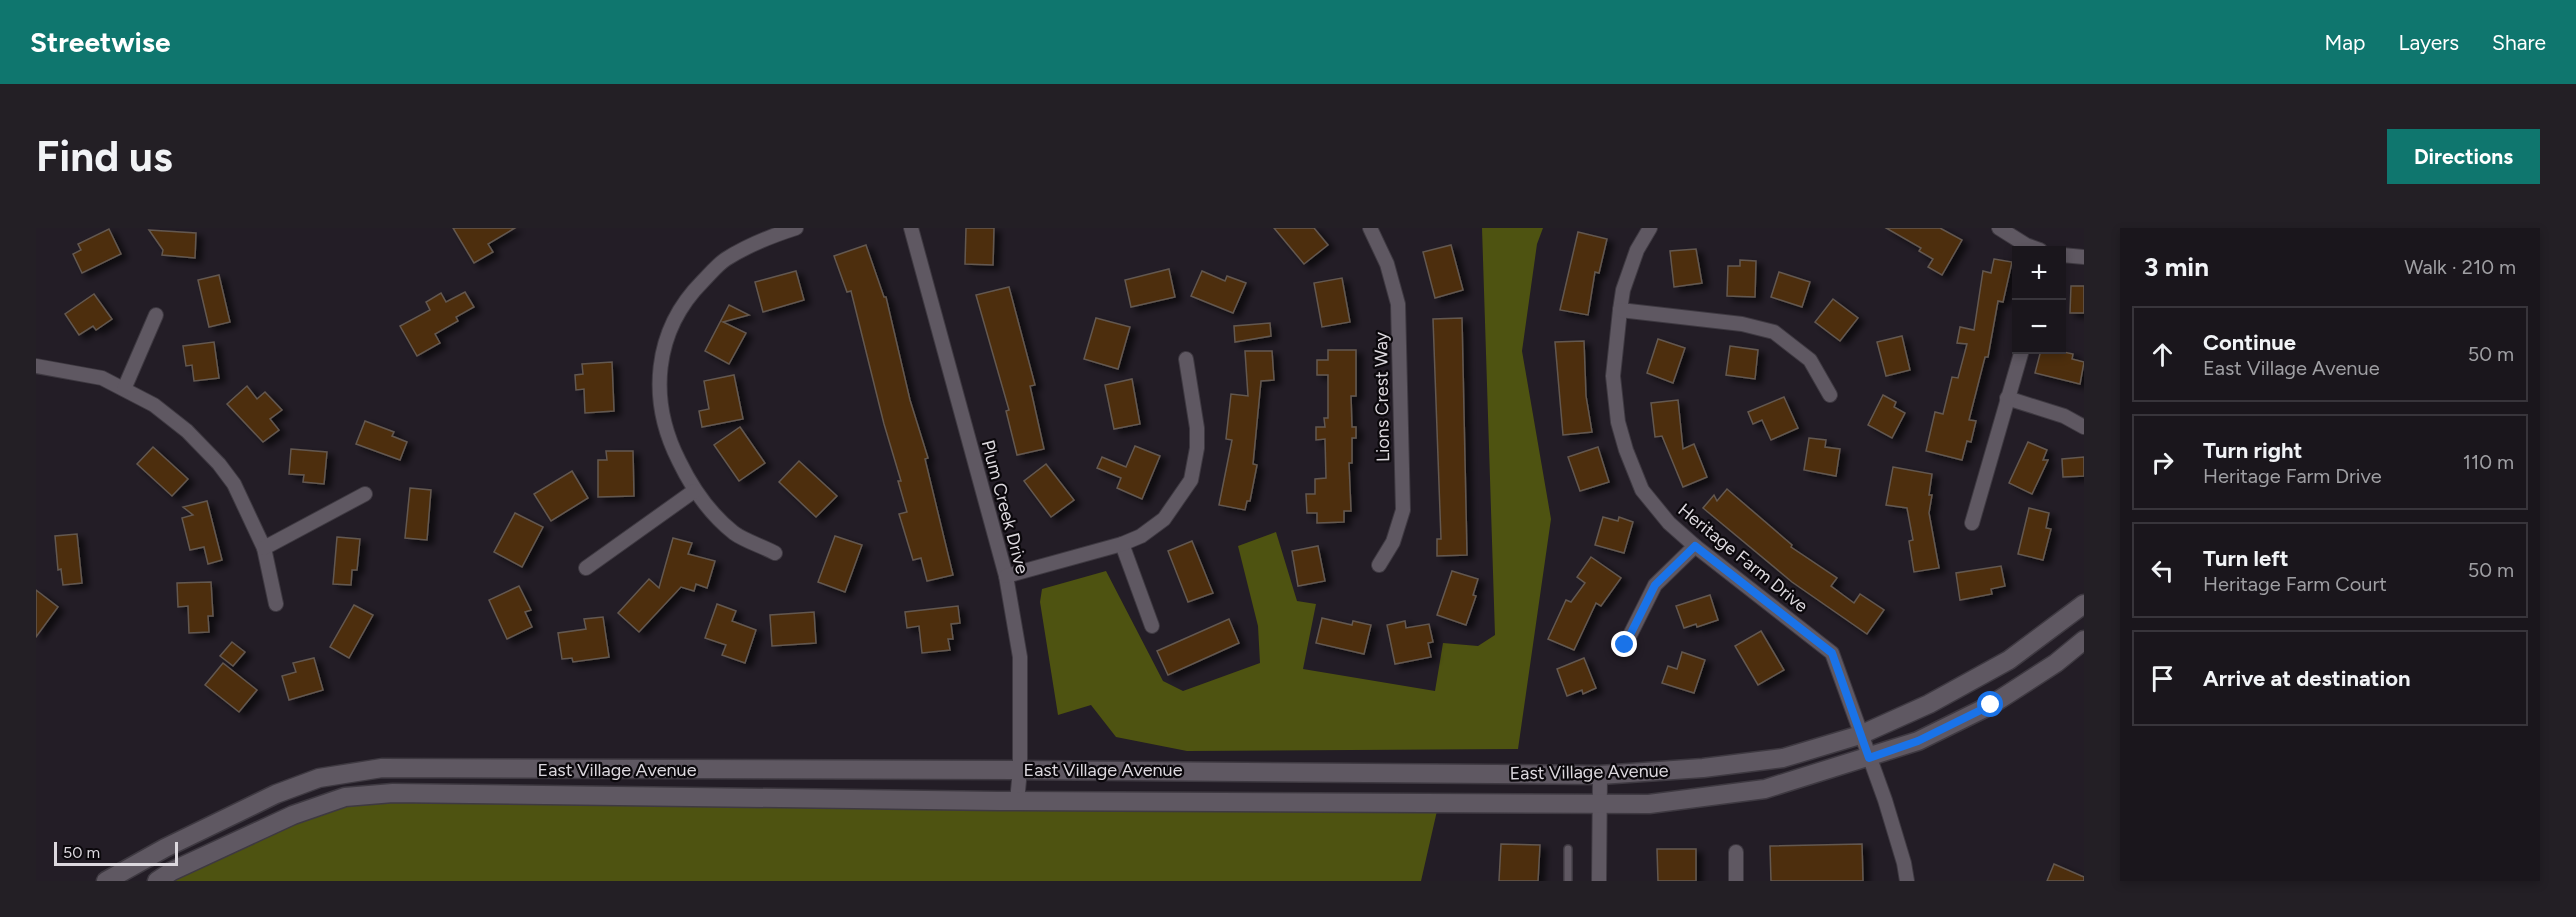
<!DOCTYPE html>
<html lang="en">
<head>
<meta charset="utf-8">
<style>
	:root { --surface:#1a161c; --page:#231f25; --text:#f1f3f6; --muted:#9f9fa3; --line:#38353b; --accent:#0f766e }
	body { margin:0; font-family:Figtree,sans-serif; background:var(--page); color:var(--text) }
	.controls { position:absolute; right:18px; top:18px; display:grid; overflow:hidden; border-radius:0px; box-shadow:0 3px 9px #0003 }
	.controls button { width:54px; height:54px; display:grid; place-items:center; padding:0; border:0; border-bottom:2px solid var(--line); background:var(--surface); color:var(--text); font:30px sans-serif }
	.scale { position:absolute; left:18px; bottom:15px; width:124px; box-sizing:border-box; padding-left:6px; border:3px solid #dcd8de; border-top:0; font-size:16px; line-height:21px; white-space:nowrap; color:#dcd8de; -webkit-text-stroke:4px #0b080c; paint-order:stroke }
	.stop { position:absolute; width:18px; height:18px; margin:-14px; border:4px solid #1a73e8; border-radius:50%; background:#fff }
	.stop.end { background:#1a73e8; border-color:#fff; box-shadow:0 2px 6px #0008 }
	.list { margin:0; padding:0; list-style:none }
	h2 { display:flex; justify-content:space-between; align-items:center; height:78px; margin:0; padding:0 24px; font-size:26px }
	h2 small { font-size:20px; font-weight:400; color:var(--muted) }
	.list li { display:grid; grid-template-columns:39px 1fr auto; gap:18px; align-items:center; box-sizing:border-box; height:96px; margin:0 12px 12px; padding:0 12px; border:2px solid var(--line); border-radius:0px }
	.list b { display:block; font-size:22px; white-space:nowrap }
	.list p { margin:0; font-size:20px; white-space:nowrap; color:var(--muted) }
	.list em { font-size:20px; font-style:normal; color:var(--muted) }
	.icon { flex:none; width:33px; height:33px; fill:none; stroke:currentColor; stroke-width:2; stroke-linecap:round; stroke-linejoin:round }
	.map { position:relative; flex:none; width:2048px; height:653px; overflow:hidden; border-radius:0px }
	header { display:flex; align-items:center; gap:36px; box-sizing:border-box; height:84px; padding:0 30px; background:var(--accent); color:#fff }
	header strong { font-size:28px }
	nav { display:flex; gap:33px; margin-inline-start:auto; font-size:21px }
	.intro { display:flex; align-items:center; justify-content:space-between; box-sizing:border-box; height:144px; padding:0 36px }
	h1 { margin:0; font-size:42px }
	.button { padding:15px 27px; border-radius:0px; background:var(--accent); color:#fff; font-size:21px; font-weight:700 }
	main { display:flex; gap:36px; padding:0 36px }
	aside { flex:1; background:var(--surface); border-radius:0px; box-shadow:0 3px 9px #0003 }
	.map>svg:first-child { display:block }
	.forest { fill:#4e5311 }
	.building { fill:#4d2d0d; stroke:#635850; stroke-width:1.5; filter:url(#shadow) }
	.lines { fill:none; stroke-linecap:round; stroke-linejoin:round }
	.lane-casing { stroke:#3e3941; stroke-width:10 }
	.street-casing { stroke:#3e3941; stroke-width:16 }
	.secondary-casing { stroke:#3e3941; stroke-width:21 }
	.lane { stroke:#5f5862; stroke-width:7 }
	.street { stroke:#5f5862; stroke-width:14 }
	.secondary { stroke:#5f5862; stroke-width:18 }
	.route { stroke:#1a73e8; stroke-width:8 }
	.labels { text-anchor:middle; stroke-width:4.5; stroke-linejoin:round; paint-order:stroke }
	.street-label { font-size:18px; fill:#dcd8de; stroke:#0b080c }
</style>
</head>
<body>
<header>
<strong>Streetwise</strong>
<nav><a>Map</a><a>Layers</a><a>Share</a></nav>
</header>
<div class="intro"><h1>Find us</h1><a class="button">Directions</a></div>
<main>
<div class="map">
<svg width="2048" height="653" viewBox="0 0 2048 653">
	<defs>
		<filter id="shadow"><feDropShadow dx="6" dy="4" stdDeviation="3" flood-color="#0009"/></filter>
	</defs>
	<rect width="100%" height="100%" fill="#231d26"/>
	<g class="forest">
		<path d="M 1446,0 L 1507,0 L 1501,16 L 1486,123 L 1515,291 L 1482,521 L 1151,523 L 1080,509 L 1055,477 L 1022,487 L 1004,374 L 1006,361 L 1070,343 L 1127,453 L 1147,463 L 1224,435 L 1222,398 L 1202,318 L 1240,304 L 1261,373 L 1280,376 L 1267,441 L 1399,463 L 1407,415 L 1442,418 L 1459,407 Z"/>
		<path d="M 309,569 L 1403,574 L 1385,653 L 121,653 Z"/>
	</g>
	<g class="building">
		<path d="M 417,0 L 479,0 L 452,16 L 457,24 L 438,35 Z"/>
		<path d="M 930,0 L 958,0 L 957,37 L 929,36 Z"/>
		<path d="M 1238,0 L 1278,0 L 1292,17 L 1268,36 Z"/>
		<path d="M 1850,0 L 1904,0 L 1926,12 L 1906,47 L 1892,39 L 1897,31 L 1883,23 L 1885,20 Z"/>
		<path d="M 73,1 L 85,26 L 46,45 L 37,26 L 45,22 L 42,16 Z"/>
		<path d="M 113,2 L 160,5 L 159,30 L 126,27 L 127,22 Z"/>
		<path d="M 1542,4 L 1571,11 L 1563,45 L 1559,44 L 1552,87 L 1524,82 Z"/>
		<path d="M 830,17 L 848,69 L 850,69 L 874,172 L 892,230 L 889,231 L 917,347 L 891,353 L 885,330 L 877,332 L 863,286 L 871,284 L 862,253 L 865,253 L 848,196 L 815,63 L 811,64 L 798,28 Z"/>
		<path d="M 1415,17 L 1427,62 L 1399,70 L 1387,24 Z"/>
		<path d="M 1660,21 L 1666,55 L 1638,59 L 1634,23 Z"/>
		<path d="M 1958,31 L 1976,34 L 1967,74 L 1962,73 L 1952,129 L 1949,129 L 1933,192 L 1940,193 L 1935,214 L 1931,213 L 1926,232 L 1890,223 L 1899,184 L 1907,186 L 1916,149 L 1922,150 L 1931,116 L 1921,115 L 1924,99 L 1938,102 L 1947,43 L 1955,45 Z"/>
		<path d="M 1704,32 L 1720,33 L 1719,69 L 1691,68 L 1692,38 L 1704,38 Z"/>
		<path d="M 1133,41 L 1139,69 L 1095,79 L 1089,52 Z"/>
		<path d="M 760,43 L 768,72 L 727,84 L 719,54 Z"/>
		<path d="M 1166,43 L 1189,53 L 1191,48 L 1210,55 L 1197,85 L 1155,68 Z"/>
		<path d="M 1743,44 L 1774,54 L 1766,79 L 1735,69 Z"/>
		<path d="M 183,47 L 194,94 L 173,99 L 162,52 Z"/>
		<path d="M 1306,50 L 1314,94 L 1286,99 L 1278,55 Z"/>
		<path d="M 2035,58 L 2048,58 L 2048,85 L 2034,85 Z"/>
		<path d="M 973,59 L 999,157 L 994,158 L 1008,221 L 981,227 L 970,183 L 973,182 L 940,67 Z"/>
		<path d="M 429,64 L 438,79 L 420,89 L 422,93 L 399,106 L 404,115 L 381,128 L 364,98 L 394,82 L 390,74 L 405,65 L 410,74 Z"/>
		<path d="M 58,66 L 76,91 L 60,102 L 57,98 L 43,107 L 29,86 Z"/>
		<path d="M 1797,71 L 1822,90 L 1804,113 L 1779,94 Z"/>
		<path d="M 693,77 L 713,87 L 687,94 L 710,105 L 693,136 L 669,123 Z"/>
		<path d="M 1060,90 L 1094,99 L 1082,141 L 1048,131 Z"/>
		<path d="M 1426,90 L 1431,327 L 1401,328 L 1401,311 L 1405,311 L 1397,91 Z"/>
		<path d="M 1234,95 L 1235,108 L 1199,114 L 1198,98 Z"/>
		<path d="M 1866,108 L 1874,142 L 1850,148 L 1841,114 Z"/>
		<path d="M 1622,111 L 1649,120 L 1637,155 L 1611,145 Z"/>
		<path d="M 1548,113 L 1550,168 L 1556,204 L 1527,207 L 1519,114 Z"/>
		<path d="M 178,114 L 183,150 L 158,153 L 156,137 L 150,138 L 147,118 Z"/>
		<path d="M 1694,118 L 1722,122 L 1719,151 L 1690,147 Z"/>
		<path d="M 1292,122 L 1320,122 L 1320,168 L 1315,168 L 1316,199 L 1320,199 L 1320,210 L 1316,210 L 1316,235 L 1313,235 L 1315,283 L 1308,283 L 1308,294 L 1281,295 L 1281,285 L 1271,285 L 1270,266 L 1279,266 L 1279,251 L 1290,250 L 1289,211 L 1280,212 L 1280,199 L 1289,199 L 1288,190 L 1292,190 L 1292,147 L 1281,147 L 1281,132 L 1292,132 Z"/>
		<path d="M 2005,122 L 2018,122 L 2037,126 L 2036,131 L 2048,134 L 2044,156 L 1999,145 Z"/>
		<path d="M 1209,123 L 1236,123 L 1238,152 L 1225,153 L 1217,236 L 1221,237 L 1214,273 L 1211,273 L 1209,282 L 1183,277 L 1196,212 L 1190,211 L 1195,166 L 1212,168 Z"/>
		<path d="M 576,134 L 578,183 L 549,185 L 548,161 L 540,162 L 539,147 L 547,146 L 546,136 Z"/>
		<path d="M 698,147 L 707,191 L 666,199 L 663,183 L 673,181 L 668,153 Z"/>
		<path d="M 1096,151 L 1104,196 L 1078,201 L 1069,157 Z"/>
		<path d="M 211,158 L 221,171 L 229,164 L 246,182 L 234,191 L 243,202 L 227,214 L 191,176 Z"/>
		<path d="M 1847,167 L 1860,174 L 1858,179 L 1869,185 L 1856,210 L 1832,197 Z"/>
		<path d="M 1748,169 L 1762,200 L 1735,212 L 1726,192 L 1717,196 L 1712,184 Z"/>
		<path d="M 1642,172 L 1647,221 L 1658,216 L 1671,249 L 1647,259 L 1626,208 L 1619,209 L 1615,175 Z"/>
		<path d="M 329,193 L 358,204 L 356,208 L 371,214 L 364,232 L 320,216 Z"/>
		<path d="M 704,199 L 729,235 L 703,253 L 678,217 Z"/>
		<path d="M 1773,210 L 1790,212 L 1789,219 L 1804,221 L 1800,248 L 1768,242 Z"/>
		<path d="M 1992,214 L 2011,222 L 2007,232 L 2012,232 L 1996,266 L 1973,255 Z"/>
		<path d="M 1099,218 L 1124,228 L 1106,271 L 1081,260 L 1085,250 L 1061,240 L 1066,229 L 1090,239 Z"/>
		<path d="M 117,219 L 152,251 L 136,268 L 101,236 Z"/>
		<path d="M 1562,219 L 1573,254 L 1544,263 L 1532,229 Z"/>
		<path d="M 255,221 L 291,224 L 288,256 L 267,254 L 268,247 L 253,246 Z"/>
		<path d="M 570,223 L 597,223 L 598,268 L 562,269 L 562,232 L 571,232 Z"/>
		<path d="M 2048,229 L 2048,248 L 2027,249 L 2026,231 Z"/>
		<path d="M 763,233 L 801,268 L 780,289 L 743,254 Z"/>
		<path d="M 1010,236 L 1038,272 L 1015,289 L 988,253 Z"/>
		<path d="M 1857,239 L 1896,246 L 1893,267 L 1896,267 L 1893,285 L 1903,340 L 1878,344 L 1873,313 L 1877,312 L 1871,280 L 1850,277 Z"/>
		<path d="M 536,243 L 552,270 L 515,293 L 498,266 Z"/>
		<path d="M 374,260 L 395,262 L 391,312 L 369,310 Z"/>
		<path d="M 1691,261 L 1756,317 L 1755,319 L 1801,350 L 1795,358 L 1818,375 L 1824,366 L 1848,382 L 1831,406 L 1756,354 L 1667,280 L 1678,267 L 1681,273 Z"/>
		<path d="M 171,273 L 186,332 L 172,336 L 168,319 L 154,322 L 146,290 L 157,287 L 147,279 Z"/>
		<path d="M 1993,280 L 2013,285 L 2010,300 L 2015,301 L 2007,332 L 1982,326 Z"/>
		<path d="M 479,285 L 507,299 L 486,339 L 458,324 Z"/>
		<path d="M 1567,289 L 1582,293 L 1583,289 L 1597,294 L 1588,325 L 1559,317 Z"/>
		<path d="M 41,306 L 46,355 L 27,357 L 25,341 L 22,342 L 19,308 Z"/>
		<path d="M 799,308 L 826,317 L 809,364 L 782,354 Z"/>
		<path d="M 301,309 L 324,311 L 321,342 L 316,342 L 315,357 L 297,356 Z"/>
		<path d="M 637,310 L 656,315 L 652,326 L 679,333 L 671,360 L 660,356 L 658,363 L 645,359 L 603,404 L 582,385 L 613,351 L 623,360 Z"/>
		<path d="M 1156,313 L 1177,365 L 1152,374 L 1132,323 Z"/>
		<path d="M 1282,318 L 1289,353 L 1262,358 L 1256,323 Z"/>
		<path d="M 1555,329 L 1585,350 L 1565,378 L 1560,375 L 1538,422 L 1512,411 L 1530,372 L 1535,374 L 1549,355 L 1541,349 Z"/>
		<path d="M 1965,338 L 1969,358 L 1955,361 L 1956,366 L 1924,372 L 1920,345 Z"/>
		<path d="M 1416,343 L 1442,351 L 1437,367 L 1440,368 L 1430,397 L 1401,387 Z"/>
		<path d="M 175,354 L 177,388 L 172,388 L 173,404 L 153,405 L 152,378 L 142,379 L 141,355 Z"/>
		<path d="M 483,358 L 495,382 L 489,384 L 496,399 L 471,411 L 453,372 Z"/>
		<path d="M 0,362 L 22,379 L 0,409 Z"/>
		<path d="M 1674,367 L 1682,392 L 1661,399 L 1660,396 L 1648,400 L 1640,378 Z"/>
		<path d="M 681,376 L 700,383 L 696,393 L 720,402 L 709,435 L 686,427 L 690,417 L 669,410 Z"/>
		<path d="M 318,377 L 337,387 L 313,430 L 294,419 Z"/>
		<path d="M 922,378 L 924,395 L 915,396 L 917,411 L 912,411 L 914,422 L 886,425 L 883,398 L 871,400 L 869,384 Z"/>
		<path d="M 778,384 L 780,415 L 736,418 L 734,387 Z"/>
		<path d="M 567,389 L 573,429 L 537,434 L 536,430 L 526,431 L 522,405 L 550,401 L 548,391 Z"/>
		<path d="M 1286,390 L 1316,397 L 1317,393 L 1335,397 L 1328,426 L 1280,415 Z"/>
		<path d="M 1193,391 L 1203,415 L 1132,447 L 1121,423 Z"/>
		<path d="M 1369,393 L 1370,400 L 1393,396 L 1397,414 L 1392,415 L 1395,429 L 1359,436 L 1351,397 Z"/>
		<path d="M 1725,403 L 1748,442 L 1722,457 L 1699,418 Z"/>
		<path d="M 196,414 L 209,424 L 197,438 L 184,428 Z"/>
		<path d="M 1646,424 L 1669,432 L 1658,465 L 1626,455 L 1632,438 L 1641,441 Z"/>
		<path d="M 278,430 L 287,462 L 253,472 L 246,448 L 260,444 L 257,435 Z"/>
		<path d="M 1548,430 L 1560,460 L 1547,466 L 1546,462 L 1531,468 L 1521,441 Z"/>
		<path d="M 187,435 L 221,462 L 203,484 L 169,457 Z"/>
		<path d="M 1465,616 L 1504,617 L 1502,653 L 1463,653 Z"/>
		<path d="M 1826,616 L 1827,653 L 1735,653 L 1734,618 Z"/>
		<path d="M 1621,621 L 1660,621 L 1660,653 L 1622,653 Z"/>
		<path d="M 2018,636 L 2048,649 L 2048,653 L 2011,653 Z"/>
	</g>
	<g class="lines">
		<defs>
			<path id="lane" d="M 1532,653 L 1532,621"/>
			<g id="street">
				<path d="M 875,0 L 970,348 L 984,429 L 984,542 L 981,573"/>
				<path d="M 1334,0 L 1351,36 L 1362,76 L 1367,282 L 1357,314 L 1343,337"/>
				<path d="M 1614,0 L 1601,22 L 1587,62 L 1584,82 L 1577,148 L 1582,194 L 1590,222 L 1606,262 L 1633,295 L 1659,318 L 1796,425 L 1849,572 L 1868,635 L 1871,653"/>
				<path d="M 1963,0 L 1990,17 L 2004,22"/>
				<path d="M 2026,27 L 2048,29"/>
				<path d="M 1584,82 L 1706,96 L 1738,104 L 1774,132 L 1794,167"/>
				<path d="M 0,138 L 66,150 L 118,177 L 151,203 L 183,236 L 198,256 L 228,320 L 240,376"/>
				<path d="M 88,161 L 120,87"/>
				<path d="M 1971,170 L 2028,188 L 2048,199"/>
				<path d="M 1936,295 L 1986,122"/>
				<path d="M 1086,316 L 1116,398"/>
				<path d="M 228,320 L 329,266"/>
				<path d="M 739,325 C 726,318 709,313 698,305 C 674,286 656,260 643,233 C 612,172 617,103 667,53 C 674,46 681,37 690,31 C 712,17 735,8 760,0"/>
				<path d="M 550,340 L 658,263"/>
				<path d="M 970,348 L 1086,316 L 1105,308 L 1128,291 L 1155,252 L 1161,220 L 1161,200 L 1150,131"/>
				<path d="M 1589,417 L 1619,357 L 1659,318"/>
				<path d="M 1563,653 L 1564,547"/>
				<path d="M 1700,653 L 1700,624"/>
			</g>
			<g id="secondary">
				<path d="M 70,653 L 129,620 L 240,566 L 283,550 L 346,540 L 984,542 L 1564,547 L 1667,540 L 1747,530 L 1824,507 L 1893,476 L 1973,432 L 2048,376"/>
				<path d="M 121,653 L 136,643 L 257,587 L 309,569 L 357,565 L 963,573 L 1613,576 L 1729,561 L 1882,513 L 1955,477 L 2020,435 L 2048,412"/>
			</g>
		</defs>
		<use href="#lane" class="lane-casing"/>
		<use href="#street" class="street-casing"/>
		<use href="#secondary" class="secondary-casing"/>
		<use href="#lane" class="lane"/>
		<use href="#street" class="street"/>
		<use href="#secondary" class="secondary"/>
	</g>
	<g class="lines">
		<path class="route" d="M 1589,417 L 1619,357 L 1659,318 L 1796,425 L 1833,530 L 1882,513 L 1955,477"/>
	</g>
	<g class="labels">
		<g class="street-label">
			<text transform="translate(1346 169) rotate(-91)" y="6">Lions Crest Way</text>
			<text transform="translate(969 279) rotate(75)" y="6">Plum Creek Drive</text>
			<text transform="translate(1707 330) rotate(39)" y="6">Heritage Farm Drive</text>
			<text x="581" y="548">East Village Avenue</text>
			<text x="1067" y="548">East Village Avenue</text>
			<text transform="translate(1553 544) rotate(-1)" y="6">East Village Avenue</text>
		</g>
	</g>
</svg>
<div class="controls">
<button>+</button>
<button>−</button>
</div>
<div class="scale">50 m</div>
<div class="stop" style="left:1955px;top:477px"></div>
<div class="stop end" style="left:1589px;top:417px"></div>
</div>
<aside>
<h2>3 min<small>Walk · 210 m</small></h2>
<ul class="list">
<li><svg class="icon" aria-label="ahead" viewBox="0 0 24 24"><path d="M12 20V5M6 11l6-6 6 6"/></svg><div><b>Continue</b><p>East Village Avenue</p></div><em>50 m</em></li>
<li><svg class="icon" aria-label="right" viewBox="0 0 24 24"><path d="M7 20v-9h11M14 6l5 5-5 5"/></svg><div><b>Turn right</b><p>Heritage Farm Drive</p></div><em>110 m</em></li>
<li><svg class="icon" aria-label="left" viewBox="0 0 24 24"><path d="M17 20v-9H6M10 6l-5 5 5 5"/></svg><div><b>Turn left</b><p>Heritage Farm Court</p></div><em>50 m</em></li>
<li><svg class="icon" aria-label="arrive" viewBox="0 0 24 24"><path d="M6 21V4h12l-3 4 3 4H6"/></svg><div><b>Arrive at destination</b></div></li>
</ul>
</aside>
</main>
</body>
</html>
